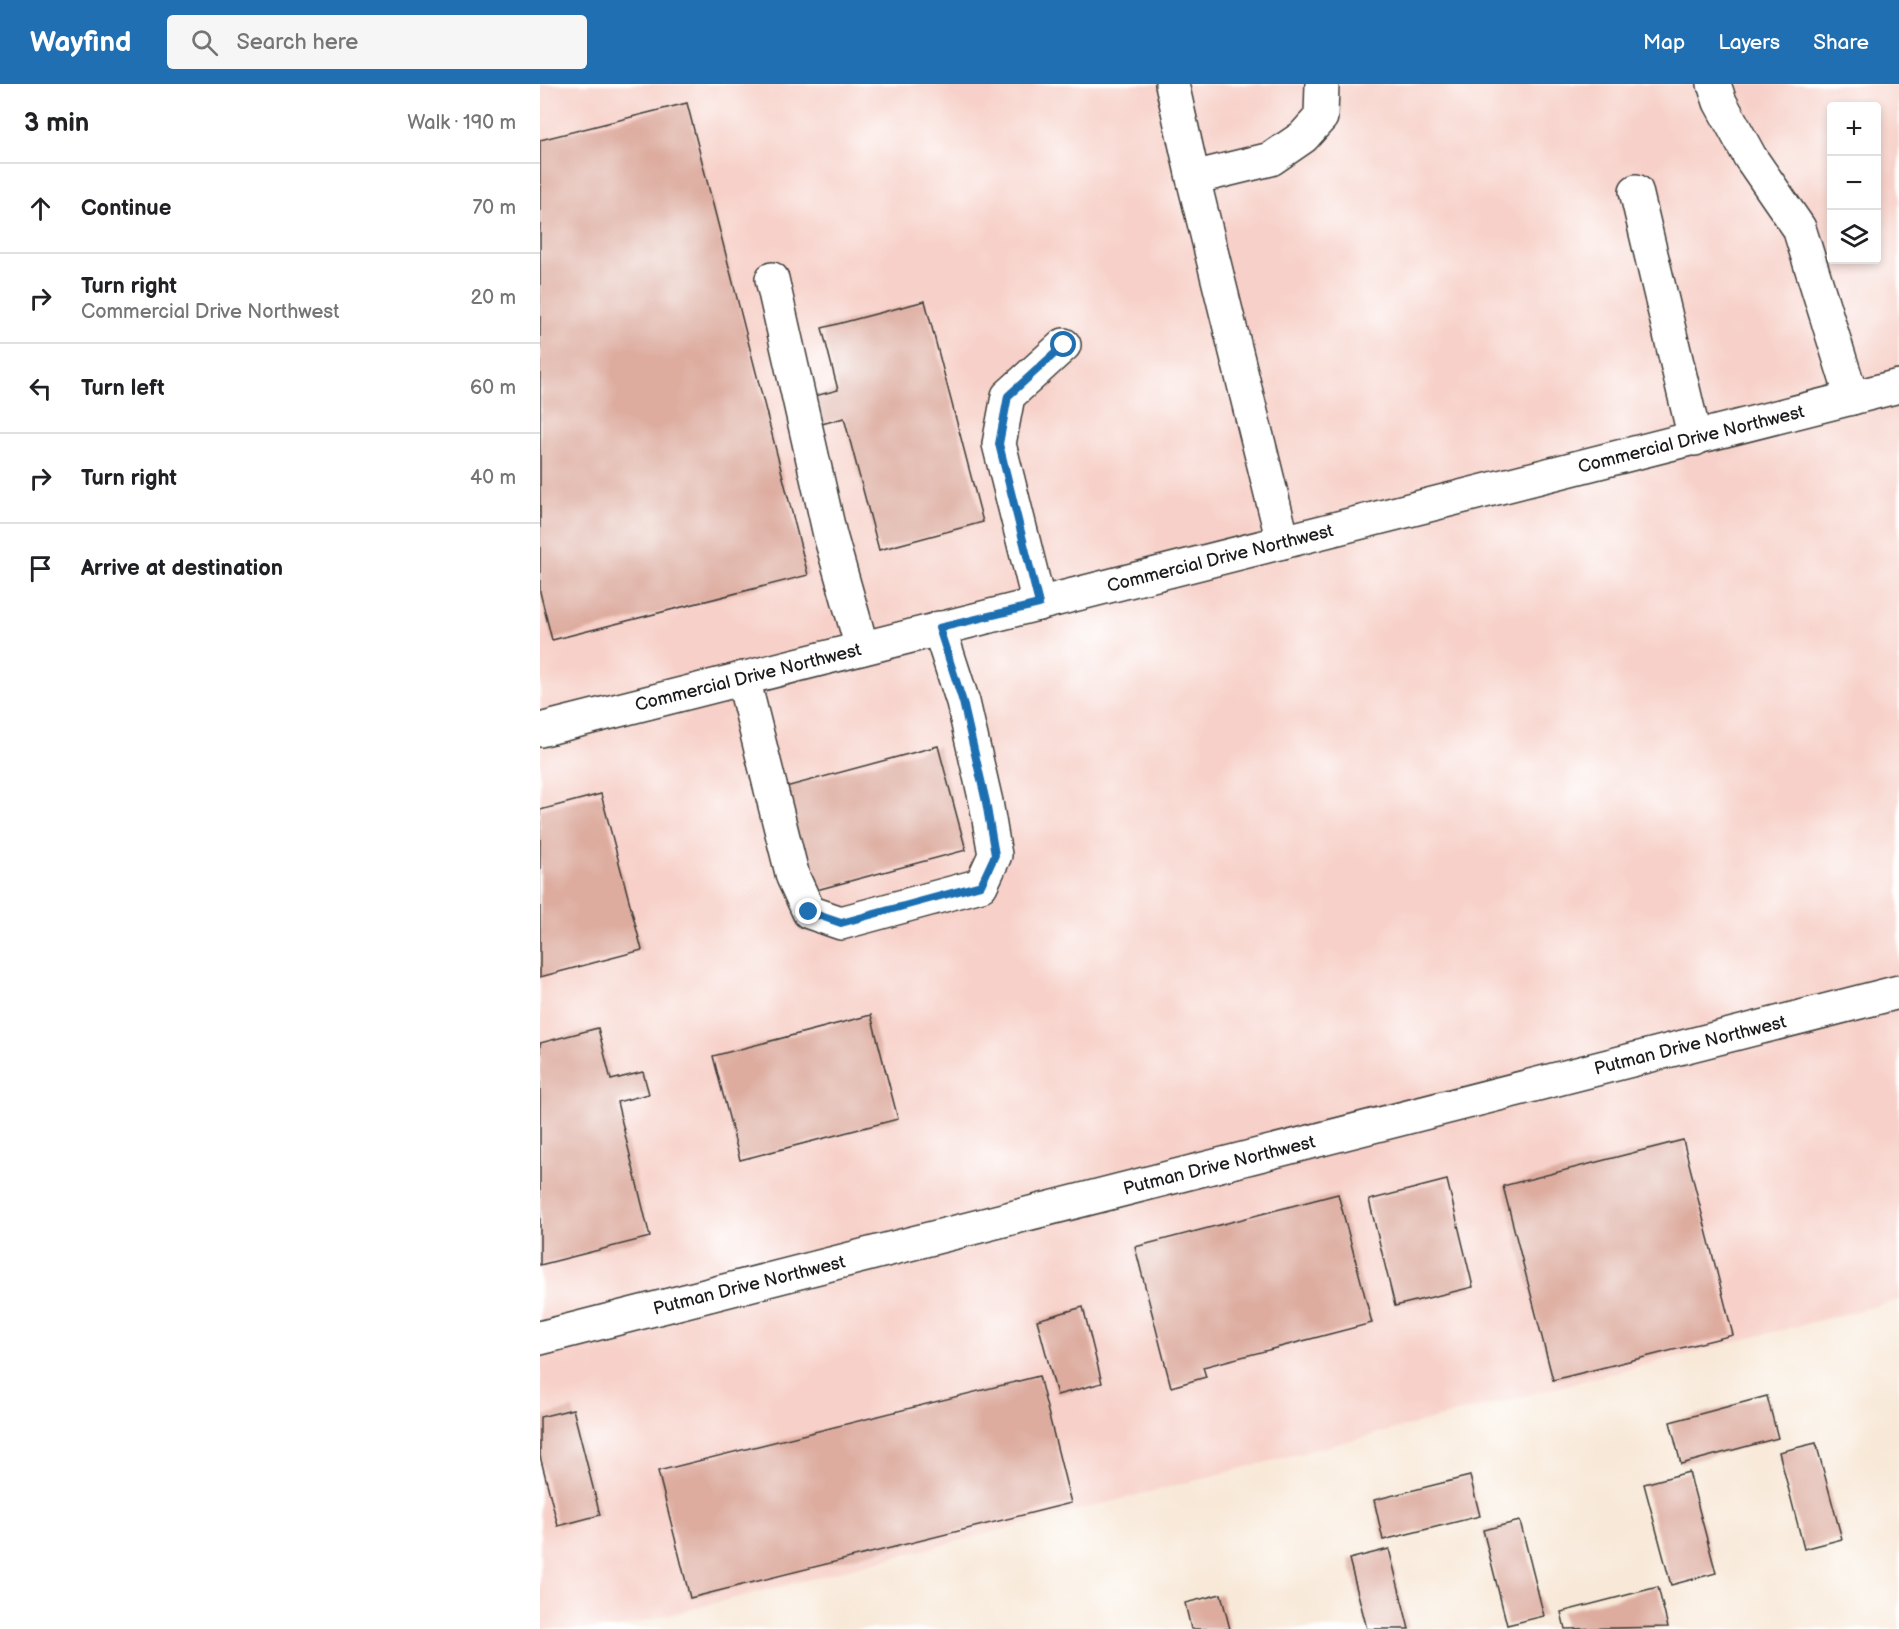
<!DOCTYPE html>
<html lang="en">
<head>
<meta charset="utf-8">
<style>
	:root { --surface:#fff; --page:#f6f6f6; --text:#202124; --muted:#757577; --line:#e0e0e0; --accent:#1f6fb2 }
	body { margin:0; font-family:"Balsamiq Sans",sans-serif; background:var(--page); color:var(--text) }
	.controls { position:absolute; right:18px; top:18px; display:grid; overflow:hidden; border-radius:6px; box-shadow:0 3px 9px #0003 }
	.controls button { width:54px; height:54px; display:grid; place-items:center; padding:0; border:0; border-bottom:2px solid var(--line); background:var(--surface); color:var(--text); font:30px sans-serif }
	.stop { position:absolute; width:18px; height:18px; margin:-14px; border:4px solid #1f6fb2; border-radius:50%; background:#fff }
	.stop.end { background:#1f6fb2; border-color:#fff; box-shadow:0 2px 6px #0008 }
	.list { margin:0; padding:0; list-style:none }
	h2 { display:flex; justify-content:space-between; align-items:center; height:78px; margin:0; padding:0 24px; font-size:26px }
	h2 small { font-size:20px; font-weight:400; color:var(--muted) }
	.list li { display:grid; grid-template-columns:39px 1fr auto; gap:18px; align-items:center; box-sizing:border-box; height:90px; padding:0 24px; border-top:2px solid var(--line) }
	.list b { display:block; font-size:22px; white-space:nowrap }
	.list p { margin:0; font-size:20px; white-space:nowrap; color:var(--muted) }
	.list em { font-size:20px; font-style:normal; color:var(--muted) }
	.icon { flex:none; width:33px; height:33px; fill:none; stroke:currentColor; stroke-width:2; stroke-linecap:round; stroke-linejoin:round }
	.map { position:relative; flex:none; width:1359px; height:1545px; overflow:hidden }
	header { display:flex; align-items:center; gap:36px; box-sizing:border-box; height:84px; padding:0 30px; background:var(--accent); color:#fff }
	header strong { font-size:28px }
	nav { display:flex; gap:33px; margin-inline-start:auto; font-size:21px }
	.search { width:420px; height:54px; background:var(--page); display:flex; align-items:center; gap:15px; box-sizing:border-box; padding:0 21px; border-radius:6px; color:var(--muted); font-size:22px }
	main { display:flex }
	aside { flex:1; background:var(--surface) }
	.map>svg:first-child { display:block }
	.built { fill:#f7d1c9; fill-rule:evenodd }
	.building { fill:#ddac9f }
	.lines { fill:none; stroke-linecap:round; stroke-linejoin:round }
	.minor-casing { stroke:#3d3b38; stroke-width:36 }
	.minor { stroke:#fff; stroke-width:33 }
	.route { stroke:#1f6fb2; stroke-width:8 }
	.labels { text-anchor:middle; stroke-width:5; stroke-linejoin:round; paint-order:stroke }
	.street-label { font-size:18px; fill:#1c1c1c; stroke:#fff }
</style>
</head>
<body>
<header>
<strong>Wayfind</strong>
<div class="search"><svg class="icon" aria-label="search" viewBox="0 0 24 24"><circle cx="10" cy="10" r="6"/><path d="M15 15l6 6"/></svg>Search here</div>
<nav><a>Map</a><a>Layers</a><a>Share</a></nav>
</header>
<main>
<aside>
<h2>3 min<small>Walk · 190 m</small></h2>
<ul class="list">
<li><svg class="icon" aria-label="ahead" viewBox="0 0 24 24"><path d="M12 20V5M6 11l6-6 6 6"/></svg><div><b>Continue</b></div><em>70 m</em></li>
<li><svg class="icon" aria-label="right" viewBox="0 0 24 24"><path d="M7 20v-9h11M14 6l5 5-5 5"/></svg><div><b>Turn right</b><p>Commercial Drive Northwest</p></div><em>20 m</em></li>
<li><svg class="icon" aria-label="left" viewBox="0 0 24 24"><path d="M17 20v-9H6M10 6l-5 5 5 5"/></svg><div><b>Turn left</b></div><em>60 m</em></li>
<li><svg class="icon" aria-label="right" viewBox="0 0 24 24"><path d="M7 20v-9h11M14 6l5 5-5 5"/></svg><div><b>Turn right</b></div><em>40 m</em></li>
<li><svg class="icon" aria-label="arrive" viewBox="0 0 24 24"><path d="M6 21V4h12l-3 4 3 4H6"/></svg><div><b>Arrive at destination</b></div></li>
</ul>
</aside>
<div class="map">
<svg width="1359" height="1545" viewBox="0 0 1359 1545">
	<rect width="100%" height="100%" fill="#fff"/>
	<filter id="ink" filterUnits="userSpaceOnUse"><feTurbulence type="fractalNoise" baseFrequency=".0167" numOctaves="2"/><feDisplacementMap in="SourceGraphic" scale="12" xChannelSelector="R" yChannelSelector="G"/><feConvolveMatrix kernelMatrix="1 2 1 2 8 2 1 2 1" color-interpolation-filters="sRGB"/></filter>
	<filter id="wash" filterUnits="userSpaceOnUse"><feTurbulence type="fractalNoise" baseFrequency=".008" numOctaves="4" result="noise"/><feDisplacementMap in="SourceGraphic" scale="24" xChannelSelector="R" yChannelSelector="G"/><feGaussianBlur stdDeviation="1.35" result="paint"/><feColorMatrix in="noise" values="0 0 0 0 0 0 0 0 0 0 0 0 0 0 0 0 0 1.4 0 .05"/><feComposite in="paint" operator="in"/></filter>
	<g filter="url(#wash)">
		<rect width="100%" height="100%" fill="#f8e8d7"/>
		<path class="built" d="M 0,0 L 1359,0 L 1359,1216 L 74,1545 L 0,1545 ZM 1292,22 L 1336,22 L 1336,176 L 1292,176 Z"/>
		<g id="blocks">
			<g class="building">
				<path d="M 147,19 L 268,491 L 12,556 L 0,508 L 0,56 Z"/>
				<path d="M 385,217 L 443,438 L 339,466 L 304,334 L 274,342 L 267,314 L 298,306 L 282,244 Z"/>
				<path d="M 398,662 L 426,766 L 269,808 L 242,704 Z"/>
				<path d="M 61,710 L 102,866 L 0,893 L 0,726 Z"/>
				<path d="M 331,931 L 358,1035 L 200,1076 L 173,972 Z"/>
				<path d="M 58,944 L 71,996 L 103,988 L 109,1010 L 77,1018 L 110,1153 L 0,1181 L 0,959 Z"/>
				<path d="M 1143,1056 L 1193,1251 L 1013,1296 L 963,1102 Z"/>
				<path d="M 907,1096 L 933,1203 L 855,1222 L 829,1116 Z"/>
				<path d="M 798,1110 L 832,1239 L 663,1283 L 666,1293 L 631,1303 L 595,1163 Z"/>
				<path d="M 543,1223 L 562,1299 L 517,1311 L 497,1236 Z"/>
				<path d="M 499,1292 L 531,1419 L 150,1514 L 118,1387 Z"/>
				<path d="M 1227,1312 L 1238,1354 L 1141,1380 L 1130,1338 Z"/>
				<path d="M 33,1325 L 60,1431 L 18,1442 L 0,1372 L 0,1333 Z"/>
				<path d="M 1276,1359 L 1302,1455 L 1264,1465 L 1239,1368 Z"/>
				<path d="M 1149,1388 L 1176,1489 L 1131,1501 L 1104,1400 Z"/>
				<path d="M 930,1392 L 940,1432 L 843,1456 L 834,1416 Z"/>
				<path d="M 980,1437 L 1004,1532 L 967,1541 L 943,1446 Z"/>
				<path d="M 849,1465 L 869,1545 L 827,1545 L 809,1475 Z"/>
				<path d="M 1118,1503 L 1128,1543 L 1025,1545 L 1021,1528 Z"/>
				<path d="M 681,1510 L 690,1545 L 651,1545 L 645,1519 Z"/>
			</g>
		</g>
	</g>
	<g filter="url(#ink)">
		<use href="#blocks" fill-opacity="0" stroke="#3d3b38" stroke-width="1.5"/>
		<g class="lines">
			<defs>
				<g id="minor">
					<path d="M 632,0 L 653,94 L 731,75 L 763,53 L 781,33 L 782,0"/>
					<path d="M 1174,0 L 1180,18 L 1210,73 L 1259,144 L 1312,314"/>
					<path d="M 653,94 L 743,458"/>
					<path d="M 1096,107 L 1155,355"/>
					<path d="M 232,195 L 290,451 L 322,564"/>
					<path d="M 499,520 L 459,360 L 468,312 L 524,261"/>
					<path d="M 203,594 L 253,793 L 269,828 L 301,839 L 441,801 L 455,771 L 446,718 L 423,618 L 399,544"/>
					<path d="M 0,646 L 1359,302"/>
					<path d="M 0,1254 L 1359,908"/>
				</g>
			</defs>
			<use href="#minor" class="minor-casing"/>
			<use href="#minor" class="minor"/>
		</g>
	</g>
	<g class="lines" filter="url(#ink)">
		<path class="route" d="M 269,828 L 301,839 L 441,801 L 455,771 L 446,718 L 423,618 L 399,544 L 499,520 L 459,360 L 468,312 L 524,261"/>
	</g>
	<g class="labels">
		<g class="street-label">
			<text transform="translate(1151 355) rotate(-14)" y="6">Commercial Drive Northwest</text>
			<text transform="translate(680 474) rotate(-14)" y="6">Commercial Drive Northwest</text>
			<text transform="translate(208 593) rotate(-14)" y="6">Commercial Drive Northwest</text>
			<text transform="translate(1150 961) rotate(-14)" y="6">Putman Drive Northwest</text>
			<text transform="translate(679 1081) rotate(-14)" y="6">Putman Drive Northwest</text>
			<text transform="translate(209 1201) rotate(-14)" y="6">Putman Drive Northwest</text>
		</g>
	</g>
</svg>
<div class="controls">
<button>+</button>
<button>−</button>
<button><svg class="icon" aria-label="layers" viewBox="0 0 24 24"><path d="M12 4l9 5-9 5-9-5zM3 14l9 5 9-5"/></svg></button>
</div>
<div class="stop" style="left:524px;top:261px"></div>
<div class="stop end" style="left:269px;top:828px"></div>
</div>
</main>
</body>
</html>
